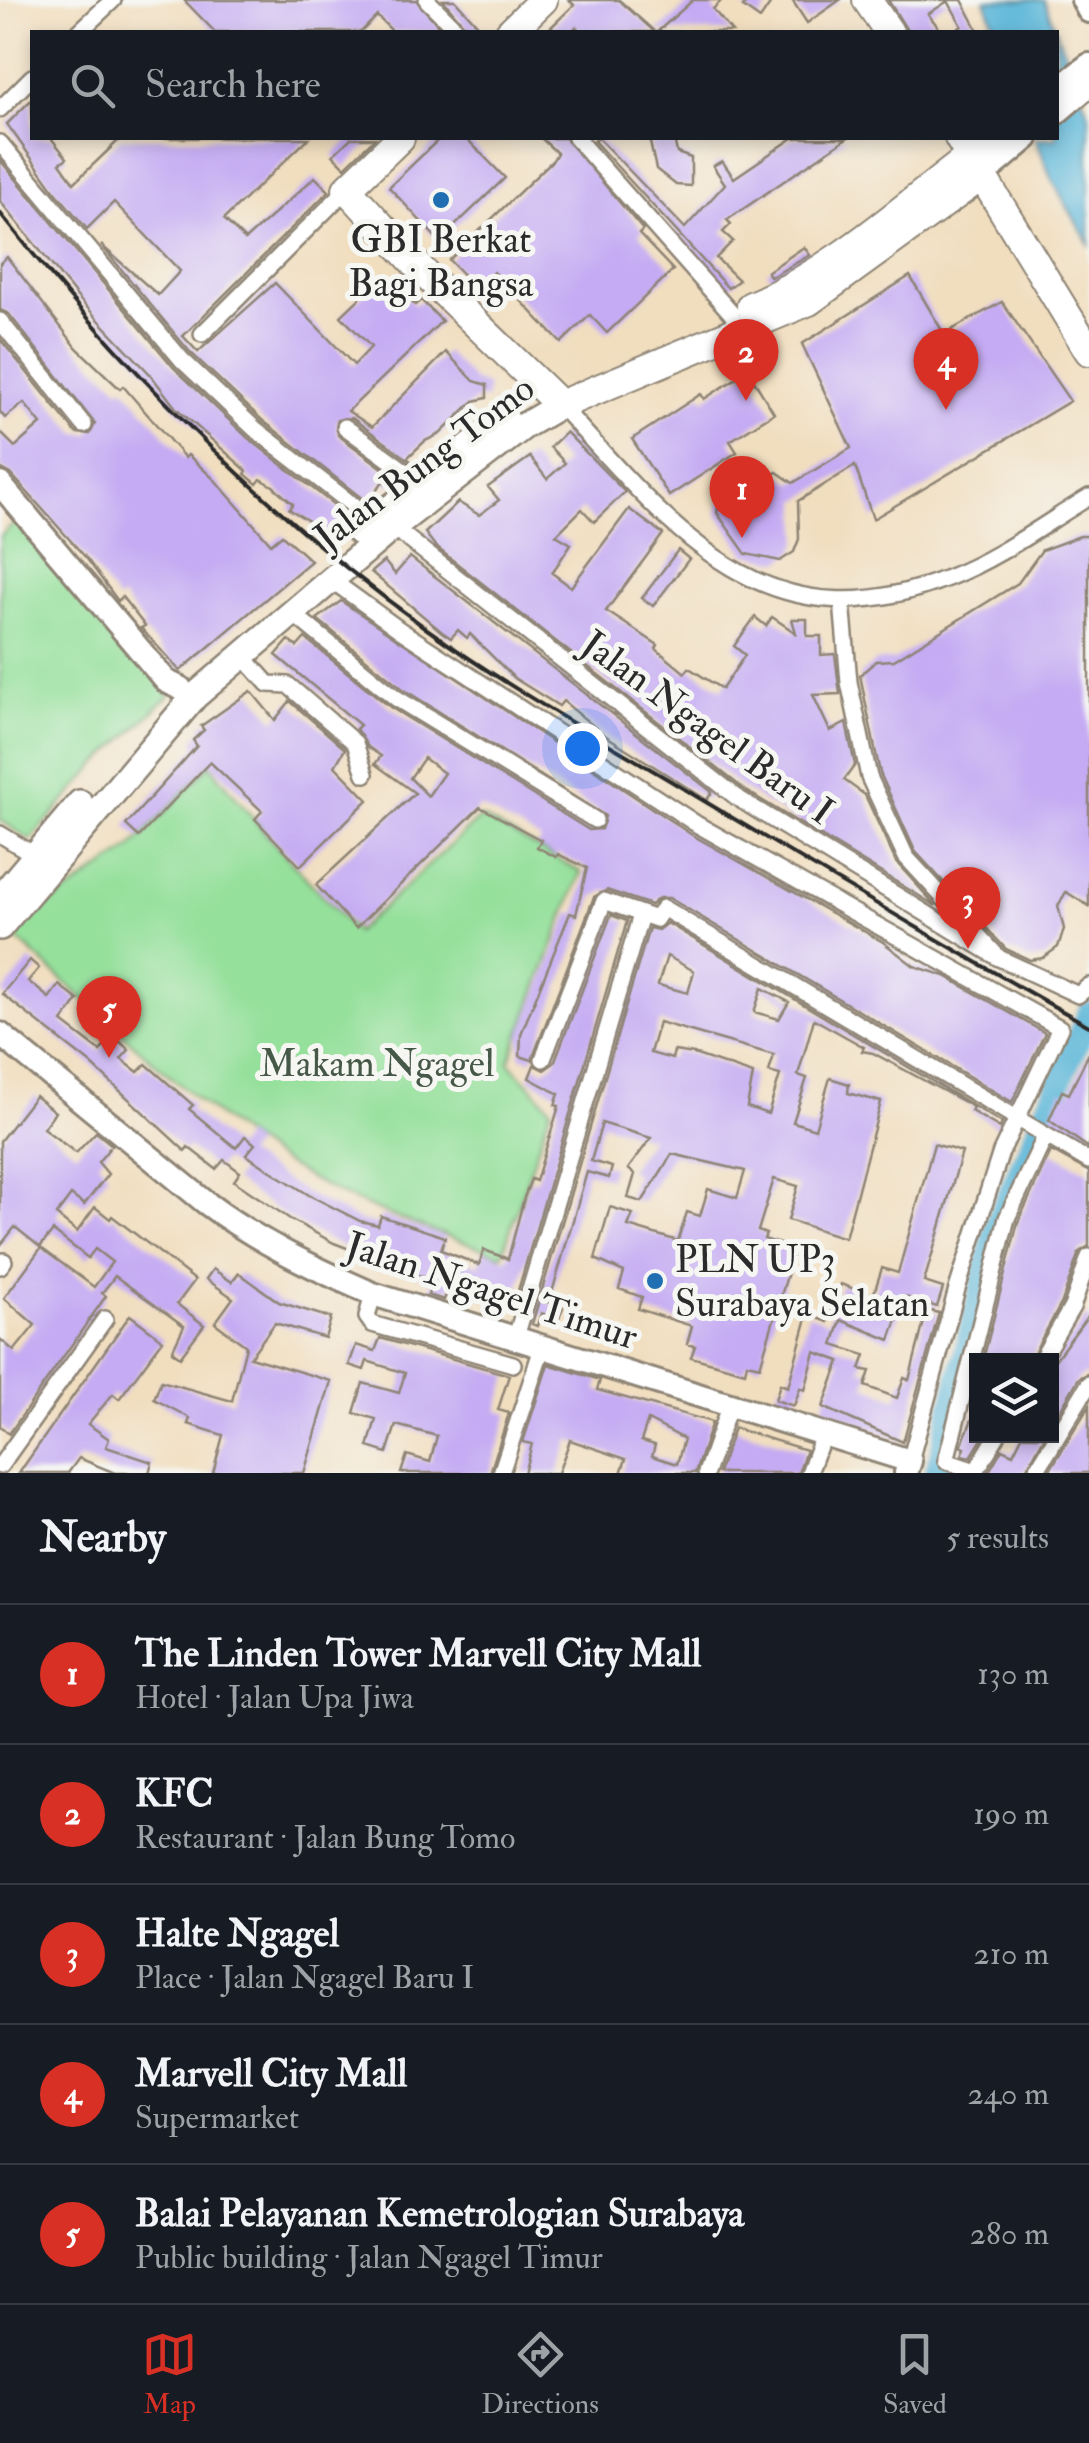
<!DOCTYPE html>
<html lang="en">
<head>
<meta charset="utf-8">
<style>
	:root { --surface:#171b24; --page:#20242c; --text:#f1f3f6; --muted:#9ea1a6; --line:#363941; --accent:#d93025 }
	body { margin:0; font-family:"IM FELL Double Pica",serif; background:var(--page); color:var(--text) }
	.controls { position:absolute; right:30px; bottom:30px; display:grid; overflow:hidden; border-radius:0px; box-shadow:0 5px 15px #0003 }
	.controls button { width:90px; height:90px; display:grid; place-items:center; padding:0; border:0; border-bottom:2px solid var(--line); background:var(--surface); color:var(--text); font:50px sans-serif }
	.you { position:absolute; left:582px; top:748px; width:35px; height:35px; margin:-25px; border:8px solid #fff; border-radius:50%; background:#1a73e8; box-shadow:0 0 0 15px #1a73e833 }
	.badge { display:grid; place-items:center; width:65px; height:65px; border-radius:50%; background:var(--accent); color:#fff; font-size:32px; font-weight:700 }
	.pin { position:absolute; translate:-50% -82px; filter:drop-shadow(0 2px 5px #0008) }
	.pin::after { content:''; position:absolute; top:52px; width:35px; height:30px; background:inherit; clip-path:polygon(0 0,100% 0,50% 100%) }
	.list { margin:0; padding:0; list-style:none }
	h2 { display:flex; justify-content:space-between; align-items:center; height:130px; margin:0; padding:0 40px; font-size:42px }
	h2 small { font-size:32px; font-weight:400; color:var(--muted) }
	.list li { display:grid; grid-template-columns:65px 1fr auto; gap:30px; align-items:center; box-sizing:border-box; height:140px; padding:0 40px; border-top:2px solid var(--line) }
	.list b { display:block; font-size:38px; white-space:nowrap }
	.list p { margin:0; font-size:32px; white-space:nowrap; color:var(--muted) }
	.list em { font-size:32px; font-style:normal; color:var(--muted) }
	.icon { flex:none; width:55px; height:55px; fill:none; stroke:currentColor; stroke-width:2; stroke-linecap:round; stroke-linejoin:round }
	.map { position:relative; flex:none; width:1089px; height:1473px; overflow:hidden }
	.search { position:absolute; background:var(--surface); box-shadow:0 5px 15px #0003; left:30px; right:30px; top:30px; height:110px; display:flex; align-items:center; gap:25px; box-sizing:border-box; padding:0 35px; border-radius:0px; color:var(--muted); font-size:38px }
	.sheet { height:830px; background:var(--surface) }
	nav { display:flex; justify-content:space-around; align-items:center; box-sizing:border-box; height:140px; border-top:2px solid var(--line); background:var(--surface); font-size:28px; color:var(--muted) }
	nav a { display:grid; justify-items:center; gap:5px }
	nav .on { color:var(--accent) }
	.map>svg:first-child { display:block }
	.green { fill:#95e09b; stroke:#608663; stroke-width:2.5 }
	.water { fill:#5ab6d8; stroke:#427082; stroke-width:2.5 }
	.lines { fill:none; stroke-linecap:round; stroke-linejoin:round }
	.river { stroke:#5ab6d8; stroke-width:25 }
	.building { fill:#c5abf3; fill-rule:evenodd }
	.street-casing { stroke:#8e8475; stroke-width:20 }
	.secondary-casing { stroke:#8e8475; stroke-width:28 }
	.primary-casing { stroke:#8e8475; stroke-width:30 }
	.highway-casing { stroke:#8e8475; stroke-width:32 }
	.street { stroke:#fff; stroke-width:15 }
	.secondary { stroke:#fff; stroke-width:22 }
	.primary { stroke:#fff; stroke-width:25 }
	.highway { stroke:#fff; stroke-width:28 }
	.rail { stroke:#2b2b2b; stroke-width:4 }
	.poi-dot { fill:#1f6fb2; stroke:#f6f6f2; stroke-width:4 }
	.labels { text-anchor:middle; stroke-width:10; stroke-linejoin:round; paint-order:stroke }
	.poi-label { font-size:38px; fill:#2b2b2b; stroke:#f6f6f2 }
	.street-label { font-size:38px; fill:#2b2b2b; stroke:#f6f6f2 }
	.park-label { font-size:38px; fill:#465847; stroke:#f6f6f2 }
</style>
</head>
<body>
<div class="map">
<svg width="1089" height="1473" viewBox="0 0 1089 1473">
	<rect width="100%" height="100%" fill="#f6f6f2"/>
	<filter id="ink" filterUnits="userSpaceOnUse"><feTurbulence type="fractalNoise" baseFrequency=".01" numOctaves="2"/><feDisplacementMap in="SourceGraphic" scale="20" xChannelSelector="R" yChannelSelector="G"/><feConvolveMatrix kernelMatrix="1 2 1 2 8 2 1 2 1" color-interpolation-filters="sRGB"/></filter>
	<filter id="wash" filterUnits="userSpaceOnUse"><feTurbulence type="fractalNoise" baseFrequency=".0048" numOctaves="4" result="noise"/><feDisplacementMap in="SourceGraphic" scale="40" xChannelSelector="R" yChannelSelector="G"/><feGaussianBlur stdDeviation="2.25" result="paint"/><feColorMatrix in="noise" values="0 0 0 0 0 0 0 0 0 0 0 0 0 0 0 0 0 1.4 0 .05"/><feComposite in="paint" operator="in"/></filter>
	<g filter="url(#wash)">
		<rect width="100%" height="100%" fill="#f1debf"/>
		<g class="green">
			<path d="M 21,518 L 170,695 L 95,767 L 30,840 L 0,820 L 0,536 Z"/>
			<path d="M 210,765 L 270,839 L 356,932 L 481,817 L 581,872 L 509,1062 L 551,1108 L 502,1255 C 425,1228 346,1204 278,1159 C 181,1095 96,1008 9,932 L 130,849 Z"/>
		</g>
		<path class="water" d="M 985,0 L 1044,0 L 1089,114 L 1089,244 L 1051,178 L 1036,138 L 1056,138 L 1056,32 L 997,32 Z"/>
		<g class="lines">
			<path class="river" d="M 937,1473 L 997,1223 L 1089,1014"/>
		</g>
		<g id="blocks">
			<g class="building">
				<path d="M 184,0 L 416,0 L 444,32 L 393,32 L 377,16 L 361,32 L 215,32 Z"/>
				<path d="M 443,0 L 455,0 L 484,32 L 470,32 Z"/>
				<path d="M 569,0 L 619,0 L 655,32 L 581,32 L 576,27 L 571,32 L 546,32 L 574,5 Z"/>
				<path d="M 693,0 L 722,0 L 713,9 L 732,32 L 657,32 Z"/>
				<path d="M 748,0 L 773,0 L 760,19 L 743,7 Z"/>
				<path d="M 792,0 L 840,0 L 807,23 Z"/>
				<path d="M 888,0 L 962,0 L 979,32 L 952,32 L 962,26 L 948,1 L 928,14 L 942,32 L 908,32 Z"/>
				<path d="M 32,99 L 32,138 L 51,138 L 67,158 L 60,163 L 74,183 L 121,138 L 309,138 L 224,219 L 245,240 L 315,177 L 329,191 L 183,336 L 198,352 L 275,283 L 354,365 L 371,347 L 341,316 L 385,274 L 392,281 L 397,276 L 405,285 L 400,290 L 415,305 L 421,300 L 442,321 L 348,411 L 372,427 L 446,352 L 474,381 L 487,385 L 487,398 L 474,401 L 440,434 L 425,441 L 407,458 L 413,463 L 352,418 L 337,420 L 338,435 L 396,478 L 390,486 L 383,481 L 368,503 L 262,420 L 190,352 L 101,245 L 158,295 L 180,271 L 114,202 L 87,229 L 54,190 L 7,124 Z"/>
				<path d="M 351,138 L 375,138 L 345,167 L 333,155 Z"/>
				<path d="M 440,138 L 466,138 L 505,178 L 439,241 L 389,187 Z"/>
				<path d="M 541,138 L 565,138 L 643,230 L 639,234 L 673,270 L 607,333 L 590,315 L 561,343 L 494,272 L 477,289 L 449,260 L 553,160 L 557,153 Z"/>
				<path d="M 598,138 L 685,228 L 725,184 L 713,166 L 722,161 L 734,178 L 793,138 L 847,138 L 727,220 L 731,224 L 723,232 L 733,241 L 716,258 L 739,280 L 728,288 L 594,141 Z"/>
				<path d="M 649,138 L 674,138 L 677,153 L 691,158 L 691,186 L 676,185 L 656,169 Z"/>
				<path d="M 0,160 L 174,368 L 248,438 L 351,518 L 340,540 L 289,509 L 293,504 L 273,486 L 261,479 L 257,484 L 245,474 L 247,471 L 176,408 L 150,374 L 79,299 L 0,201 Z"/>
				<path d="M 804,247 L 810,255 L 771,277 L 767,272 Z"/>
				<path d="M 7,257 L 77,348 L 120,389 L 123,386 L 185,458 L 188,455 L 215,480 L 271,544 L 282,535 L 311,561 L 180,671 L 141,628 L 145,626 L 122,597 L 118,601 L 87,559 L 11,474 L 0,468 L 0,432 L 15,447 L 41,424 L 24,403 L 5,418 L 0,412 L 0,339 L 76,433 L 90,434 L 95,424 L 9,314 L 0,310 L 0,263 Z"/>
				<path d="M 910,276 L 944,334 L 1002,302 L 1070,401 L 873,519 L 855,466 L 798,501 L 799,539 L 794,552 L 780,561 L 746,554 L 717,513 L 719,503 L 777,472 L 793,483 L 851,448 L 802,344 Z"/>
				<path d="M 748,371 L 774,413 L 730,441 L 737,452 L 669,496 L 632,439 L 701,394 L 704,399 Z"/>
				<path d="M 566,432 L 625,492 L 594,522 L 582,509 L 556,535 L 571,544 L 552,573 L 571,587 L 629,509 L 663,534 L 606,611 L 658,645 L 656,649 L 685,673 L 689,668 L 722,689 L 745,655 L 734,646 L 755,617 L 766,626 L 772,617 L 796,633 L 792,619 L 807,619 L 807,636 L 821,636 L 821,655 L 835,654 L 840,694 L 813,695 L 830,731 L 846,723 L 855,765 L 844,780 L 865,795 L 896,862 L 936,906 L 745,790 L 436,547 L 425,533 L 458,502 L 479,515 L 499,500 L 488,487 L 530,457 L 547,479 L 565,463 L 550,447 Z"/>
				<path d="M 1080,536 L 1089,536 L 1089,906 L 1066,892 L 1058,906 L 1064,929 L 1058,947 L 1043,958 L 1030,960 L 1006,949 L 915,851 L 880,773 L 860,675 L 876,661 L 894,660 L 1018,583 L 1042,550 Z"/>
				<path d="M 678,550 L 689,559 L 653,606 L 642,598 Z"/>
				<path d="M 410,557 L 712,792 L 707,800 L 603,734 L 563,701 L 559,706 L 514,678 L 470,634 L 467,638 L 458,630 L 451,638 L 442,632 L 371,572 L 384,561 L 395,574 Z"/>
				<path d="M 341,601 L 692,835 L 883,942 L 914,966 L 945,976 L 1045,1033 L 1012,1102 L 669,898 L 659,898 L 651,905 L 607,890 L 594,897 L 532,1060 L 520,1056 L 521,1034 L 570,913 L 576,915 L 587,868 L 558,854 L 556,857 L 537,847 L 541,840 L 480,807 L 356,928 L 316,885 L 415,793 L 375,764 L 381,756 L 368,747 L 356,729 L 360,725 L 276,655 L 289,640 L 297,647 L 305,638 L 390,707 L 589,830 L 601,829 L 605,816 L 403,689 L 317,619 ZM 424,758 L 444,773 L 428,796 L 410,778 Z"/>
				<path d="M 251,691 L 275,720 L 290,701 L 345,749 L 335,766 L 368,800 L 300,866 L 255,819 L 262,811 L 210,762 L 139,837 L 126,825 L 197,746 L 193,740 L 204,730 L 201,726 Z"/>
				<path d="M 611,915 L 627,921 L 514,1304 L 449,1287 L 444,1300 L 428,1295 L 433,1281 L 334,1243 L 290,1219 L 234,1181 L 240,1172 L 224,1160 L 216,1169 L 188,1147 L 185,1151 L 90,1063 L 2,994 L 30,960 L 39,968 L 28,981 L 49,998 L 59,985 L 78,1000 L 62,1022 L 100,1051 L 114,1036 L 129,1050 L 121,1059 L 138,1072 L 146,1064 L 193,1105 L 189,1109 L 236,1148 L 245,1136 L 255,1144 L 246,1155 L 309,1195 L 360,1221 L 378,1225 L 381,1216 L 445,1237 L 441,1250 L 479,1265 L 484,1250 L 508,1259 L 524,1198 L 531,1179 L 536,1181 L 559,1106 L 555,1105 L 559,1094 L 529,1078 L 534,1065 L 544,1070 L 554,1063 Z"/>
				<path d="M 667,923 L 1002,1123 L 1000,1128 L 971,1111 L 973,1107 L 873,1053 L 862,1051 L 864,1047 L 814,1019 L 798,1075 L 807,1078 L 793,1122 L 815,1129 L 830,1078 L 849,1084 L 848,1093 L 881,1102 L 845,1238 L 788,1220 L 798,1186 L 774,1179 L 758,1231 L 766,1234 L 764,1239 L 795,1249 L 760,1366 L 747,1363 L 745,1372 L 691,1357 L 695,1346 L 687,1344 L 692,1326 L 638,1309 L 642,1297 L 619,1289 L 624,1272 L 595,1259 L 610,1207 L 633,1214 L 628,1226 L 678,1241 L 687,1212 L 700,1216 L 708,1189 L 737,1198 L 745,1171 L 672,1154 L 642,1202 L 628,1198 L 635,1174 L 628,1169 L 651,1138 L 602,1123 L 591,1161 L 612,1167 L 609,1178 L 587,1172 L 549,1303 L 563,1307 L 559,1319 L 541,1313 L 537,1326 L 532,1324 L 649,928 L 658,930 ZM 667,956 L 694,971 L 688,993 L 658,985 ZM 762,988 L 789,1002 L 779,1019 L 754,1012 ZM 659,1022 L 774,1055 L 769,1072 L 780,1075 L 768,1114 L 747,1107 L 753,1074 L 694,1054 L 674,1051 L 672,1059 L 650,1053 Z"/>
				<path d="M 1089,1053 L 1089,1148 L 1049,1120 L 1062,1091 L 1069,1094 Z"/>
				<path d="M 35,1096 L 55,1112 L 43,1128 L 76,1153 L 96,1132 L 112,1145 L 98,1162 L 108,1174 L 84,1205 L 71,1195 L 56,1215 L 77,1232 L 95,1207 L 110,1219 L 112,1216 L 195,1280 L 177,1304 L 204,1325 L 180,1357 L 172,1351 L 184,1326 L 115,1276 L 102,1293 L 106,1296 L 9,1434 L 0,1426 L 0,1339 L 14,1351 L 35,1325 L 4,1298 L 41,1248 L 94,1287 L 112,1262 L 95,1249 L 88,1258 L 53,1231 L 40,1247 L 15,1227 L 0,1246 L 0,1141 Z"/>
				<path d="M 934,1144 L 962,1152 L 924,1282 L 943,1288 L 937,1307 L 905,1297 L 890,1340 L 841,1320 L 833,1345 L 865,1355 L 860,1369 L 870,1371 L 865,1386 L 897,1398 L 904,1378 L 909,1380 L 927,1310 L 939,1313 L 903,1442 L 823,1407 L 840,1361 L 815,1352 L 805,1390 L 800,1388 L 794,1406 L 775,1400 L 780,1384 L 788,1387 L 808,1314 L 828,1322 L 841,1284 L 873,1296 L 882,1268 L 898,1273 Z"/>
				<path d="M 1051,1151 L 1089,1172 L 1089,1246 L 1079,1252 L 1062,1302 L 1030,1360 L 1001,1356 L 1000,1360 L 983,1360 L 1018,1222 Z"/>
				<path d="M 213,1269 L 232,1282 L 239,1273 L 279,1302 L 331,1318 L 325,1338 L 275,1323 L 250,1357 L 331,1381 L 304,1473 L 213,1473 L 223,1435 L 188,1424 L 190,1418 L 154,1399 L 161,1381 L 232,1401 L 246,1346 L 215,1323 L 233,1298 L 206,1279 Z"/>
				<path d="M 1089,1314 L 1089,1373 L 1079,1378 L 1052,1424 L 1052,1364 Z"/>
				<path d="M 130,1315 L 163,1340 L 119,1399 L 113,1394 L 88,1424 L 109,1439 L 106,1447 L 152,1462 L 149,1473 L 115,1473 L 79,1458 L 68,1473 L 19,1473 Z"/>
				<path d="M 380,1338 L 509,1375 L 498,1410 L 509,1413 L 490,1473 L 401,1473 L 407,1455 L 430,1462 L 437,1436 L 396,1425 L 387,1453 L 368,1447 L 376,1419 L 354,1413 L 363,1383 L 399,1393 L 405,1373 L 367,1361 L 364,1370 L 349,1365 L 356,1345 L 375,1351 Z"/>
				<path d="M 548,1364 L 600,1380 L 597,1390 L 712,1422 L 695,1473 L 621,1473 L 626,1459 L 570,1440 L 558,1473 L 524,1473 L 532,1444 L 523,1442 ZM 648,1420 L 684,1439 L 677,1464 L 652,1456 L 655,1445 L 641,1441 Z"/>
				<path d="M 1089,1406 L 1089,1473 L 1048,1473 Z"/>
				<path d="M 976,1410 L 976,1436 L 984,1436 L 971,1457 L 962,1455 L 965,1448 L 961,1446 Z"/>
				<path d="M 734,1428 L 806,1450 L 798,1473 L 718,1473 Z"/>
				<path d="M 1022,1436 L 1045,1436 L 1024,1473 L 988,1473 L 1002,1449 L 1013,1454 Z"/>
			</g>
		</g>
	</g>
	<g filter="url(#ink)">
		<use href="#blocks" fill-opacity="0" stroke="#8e8475" stroke-width="2.5"/>
		<g class="lines">
			<defs>
				<g id="street">
					<path d="M 427,0 L 459,32"/>
					<path d="M 79,32 L 113,0"/>
					<path d="M 0,109 L 32,77"/>
					<path d="M 576,138 L 732,314"/>
					<path d="M 0,143 L 182,360 L 255,429 L 373,521"/>
					<path d="M 0,321 L 84,425"/>
					<path d="M 202,334 L 347,189"/>
					<path d="M 560,405 C 672,528 765,652 950,577 C 999,558 1044,524 1089,497"/>
					<path d="M 345,427 L 420,482"/>
					<path d="M 393,527 L 739,799 L 999,958"/>
					<path d="M 330,579 L 400,630 L 698,825 L 1060,1028 L 1001,1152 L 957,1289 L 910,1461"/>
					<path d="M 842,601 L 849,682 L 869,777 L 906,857 L 999,958 L 1078,995 L 1089,986"/>
					<path d="M 291,612 L 396,698 L 595,820"/>
					<path d="M 241,654 L 268,684 L 288,685 L 355,743 L 365,774"/>
					<path d="M 0,834 L 36,856"/>
					<path d="M 543,1059 L 604,901 L 656,919 L 663,908 L 1089,1161"/>
					<path d="M 0,1266 L 4,1261"/>
					<path d="M 373,1294 L 367,1317 L 372,1324 L 513,1364"/>
					<path d="M 516,1337 L 641,915"/>
					<path d="M 1041,1360 L 1072,1307 L 1089,1257"/>
					<path d="M 997,1436 L 976,1471 L 946,1461 L 1007,1218 L 1045,1137"/>
					<path d="M 0,1466 L 105,1319"/>
					<path d="M 501,1473 L 543,1345"/>
					<path d="M 706,1473 L 730,1404"/>
					<path d="M 809,1473 L 823,1435"/>
					<path d="M 1035,1473 L 1089,1384"/>
				</g>
				<g id="secondary">
					<path d="M 1083,0 L 1089,11"/>
					<path d="M 1056,90 L 1089,65"/>
					<path d="M 1056,113 L 1089,85"/>
					<path d="M 971,156 L 995,138"/>
					<path d="M 983,175 L 1027,138"/>
					<path d="M 0,484 L 166,681 L 180,688"/>
					<path d="M 0,1034 L 205,1202 C 257,1241 313,1268 373,1294 L 910,1461 L 906,1473"/>
				</g>
				<g id="primary">
					<path d="M 359,532 L 506,419"/>
					<path d="M 0,898 L 80,803"/>
					<path d="M 0,927 L 195,696 L 393,527 L 524,426 L 560,405"/>
				</g>
				<g id="highway">
					<path d="M 867,0 L 889,32"/>
					<path d="M 510,32 L 543,0"/>
					<path d="M 400,138 L 347,189 L 426,275 L 560,405 L 809,301 L 983,175"/>
					<path d="M 959,138 L 1089,351"/>
					<path d="M 751,306 C 833,272 901,209 971,156"/>
				</g>
			</defs>
			<use href="#street" class="street-casing"/>
			<use href="#secondary" class="secondary-casing"/>
			<use href="#primary" class="primary-casing"/>
			<use href="#highway" class="highway-casing"/>
			<use href="#street" class="street"/>
			<use href="#secondary" class="secondary"/>
			<use href="#primary" class="primary"/>
			<use href="#highway" class="highway"/>
			<path class="rail" d="M 0,213 C 124,369 265,513 427,629 C 508,688 598,737 684,789 C 818,869 952,950 1089,1026"/>
		</g>
	</g>
	<g class="poi-dot">
		<circle cx="441" cy="200" r="10"/>
		<circle cx="655" cy="1281" r="10"/>
	</g>
	<g class="labels">
		<g class="poi-label">
			<text x="441" y="252">GBI Berkat<tspan x="441" dy="44">Bagi Bangsa</tspan></text>
			<text x="675" y="1272" text-anchor="start">PLN UP3<tspan x="675" dy="44">Surabaya Selatan</tspan></text>
		</g>
		<g class="street-label">
			<text transform="translate(424 462) rotate(-37)" y="13">Jalan Bung Tomo</text>
			<text transform="translate(708 727) rotate(36)" y="13">Jalan Ngagel Baru I</text>
			<text transform="translate(492 1290) rotate(18)" y="13">Jalan Ngagel Timur</text>
		</g>
		<g class="park-label">
			<text x="377" y="1076">Makam Ngagel</text>
		</g>
	</g>
</svg>
<div class="controls">
<button><svg class="icon" aria-label="layers" viewBox="0 0 24 24"><path d="M12 4l9 5-9 5-9-5zM3 14l9 5 9-5"/></svg></button>
</div>
<div class="you"></div>
<div class="pin badge" style="left:742px;top:538px">1</div>
<div class="pin badge" style="left:746px;top:401px">2</div>
<div class="pin badge" style="left:968px;top:949px">3</div>
<div class="pin badge" style="left:946px;top:410px">4</div>
<div class="pin badge" style="left:109px;top:1058px">5</div>
<div class="search"><svg class="icon" aria-label="search" viewBox="0 0 24 24"><circle cx="10" cy="10" r="6"/><path d="M15 15l6 6"/></svg>Search here</div>
</div>
<section class="sheet">
<h2>Nearby<small>5 results</small></h2>
<ul class="list">
<li><span class="badge">1</span><div><b>The Linden Tower Marvell City Mall</b><p>Hotel · Jalan Upa Jiwa</p></div><em>130 m</em></li>
<li><span class="badge">2</span><div><b>KFC</b><p>Restaurant · Jalan Bung Tomo</p></div><em>190 m</em></li>
<li><span class="badge">3</span><div><b>Halte Ngagel</b><p>Place · Jalan Ngagel Baru I</p></div><em>210 m</em></li>
<li><span class="badge">4</span><div><b>Marvell City Mall</b><p>Supermarket</p></div><em>240 m</em></li>
<li><span class="badge">5</span><div><b>Balai Pelayanan Kemetrologian Surabaya</b><p>Public building · Jalan Ngagel Timur</p></div><em>280 m</em></li>
</ul>
</section>
<nav>
<a class="on"><svg class="icon" aria-label="map" viewBox="0 0 24 24"><path d="M3 6l6-2 6 2 6-2v14l-6 2-6-2-6 2zM9 4v14M15 6v14"/></svg>Map</a>
<a><svg class="icon" aria-label="directions" viewBox="0 0 24 24"><path d="M12 3l9 9-9 9-9-9zM9 14v-3h6M13 9l2 2-2 2"/></svg>Directions</a>
<a><svg class="icon" aria-label="saved" viewBox="0 0 24 24"><path d="M7 4h10v16l-5-4-5 4z"/></svg>Saved</a>
</nav>
</body>
</html>
